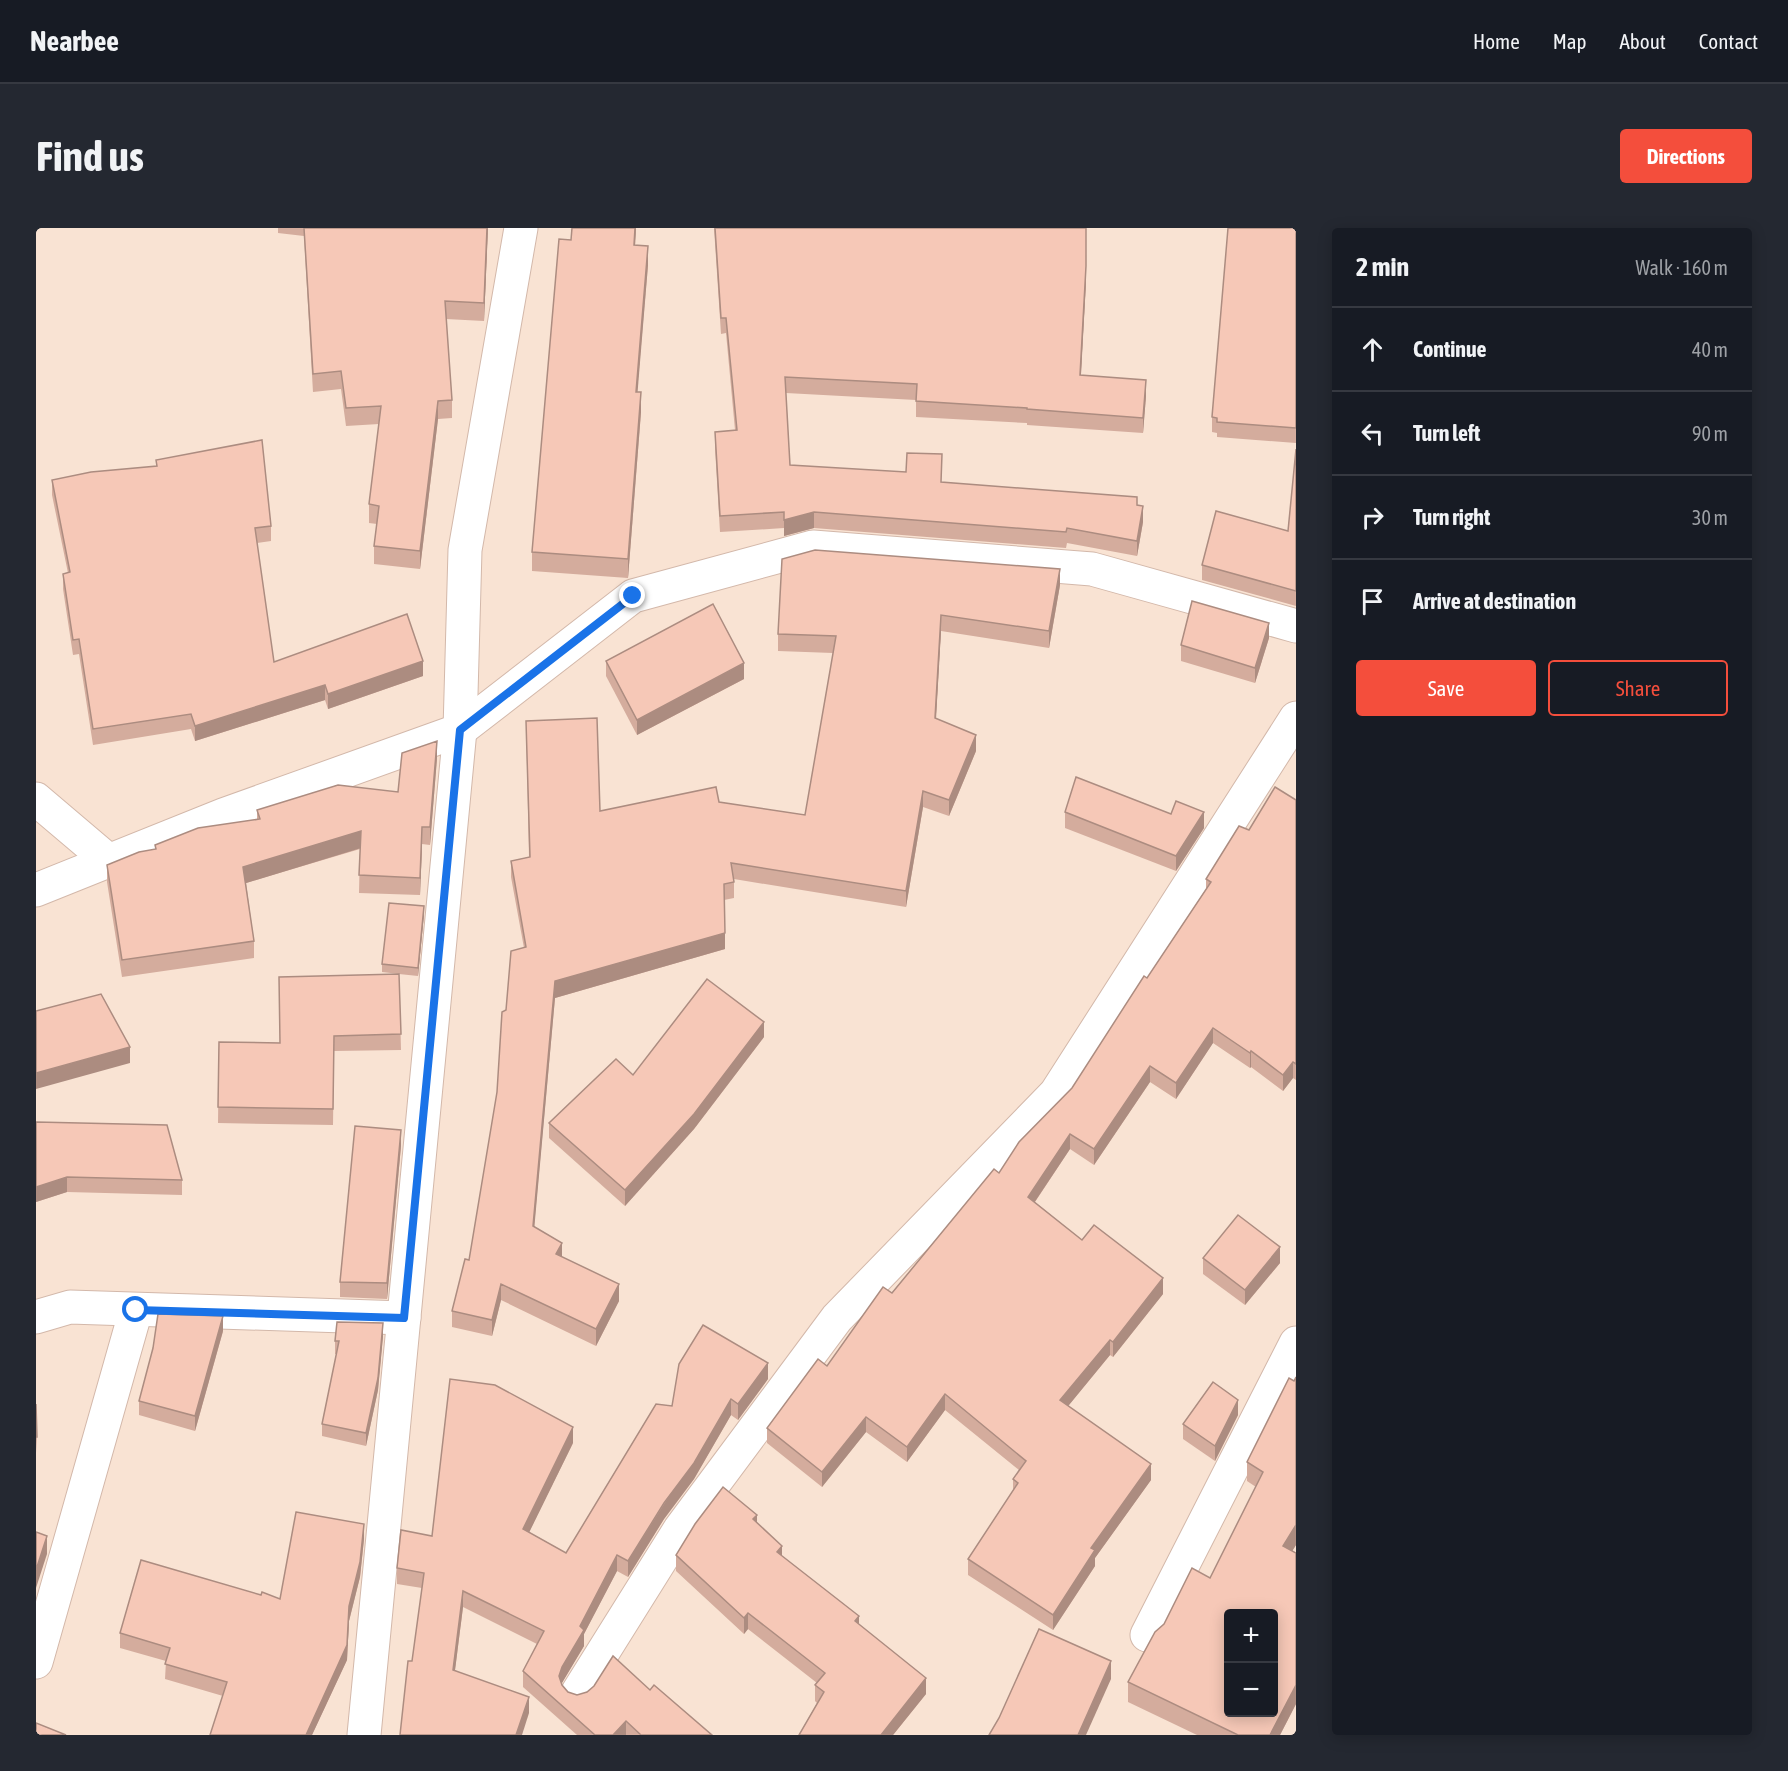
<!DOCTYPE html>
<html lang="en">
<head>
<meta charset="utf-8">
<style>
	:root { --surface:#171b24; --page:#242831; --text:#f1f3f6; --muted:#9ea1a6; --line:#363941; --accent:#f44e3c }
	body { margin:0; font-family:"Asap Condensed",sans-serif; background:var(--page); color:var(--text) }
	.controls { position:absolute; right:18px; bottom:18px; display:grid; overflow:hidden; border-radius:6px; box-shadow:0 3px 15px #0003 }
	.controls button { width:54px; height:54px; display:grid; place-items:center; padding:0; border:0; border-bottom:2px solid var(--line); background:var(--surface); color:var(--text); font:30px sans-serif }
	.stop { position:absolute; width:18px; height:18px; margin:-14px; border:4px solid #1a73e8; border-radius:50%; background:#fff }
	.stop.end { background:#1a73e8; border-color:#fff; box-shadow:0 2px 6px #0008 }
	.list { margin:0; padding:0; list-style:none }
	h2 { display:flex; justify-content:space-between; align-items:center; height:78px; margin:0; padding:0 24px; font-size:26px }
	h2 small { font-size:20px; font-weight:400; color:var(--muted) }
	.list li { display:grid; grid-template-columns:39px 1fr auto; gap:18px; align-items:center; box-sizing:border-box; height:84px; padding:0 24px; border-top:2px solid var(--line) }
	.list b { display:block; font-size:22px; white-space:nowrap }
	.list em { font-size:20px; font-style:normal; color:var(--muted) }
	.actions { display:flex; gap:12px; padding:18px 24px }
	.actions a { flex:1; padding:14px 0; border:2px solid var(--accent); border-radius:6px; text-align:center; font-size:21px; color:var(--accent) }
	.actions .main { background:var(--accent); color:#fff }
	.icon { flex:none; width:33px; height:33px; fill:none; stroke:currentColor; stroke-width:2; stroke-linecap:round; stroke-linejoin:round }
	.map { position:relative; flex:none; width:1260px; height:1507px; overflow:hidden; border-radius:6px }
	header { display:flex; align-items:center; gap:36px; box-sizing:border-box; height:84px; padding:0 30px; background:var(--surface); border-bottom:2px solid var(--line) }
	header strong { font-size:28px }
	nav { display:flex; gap:33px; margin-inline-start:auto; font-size:21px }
	.intro { display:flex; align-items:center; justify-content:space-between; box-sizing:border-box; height:144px; padding:0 36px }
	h1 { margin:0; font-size:42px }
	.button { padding:15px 27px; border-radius:6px; background:var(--accent); color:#fff; font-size:21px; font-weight:700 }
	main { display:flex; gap:36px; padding:0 36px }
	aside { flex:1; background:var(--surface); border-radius:6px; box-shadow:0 3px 15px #0003 }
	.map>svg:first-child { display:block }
	.residential { fill:#f9e3d3; fill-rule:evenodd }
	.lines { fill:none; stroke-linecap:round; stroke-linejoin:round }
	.minor-casing { stroke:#d3b8aa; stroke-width:35 }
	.tertiary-casing { stroke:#d3b8aa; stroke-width:35 }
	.minor { stroke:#fff; stroke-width:33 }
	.tertiary { stroke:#fff; stroke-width:33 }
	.wall { fill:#d4ac9d }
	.shaded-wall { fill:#ac8c80 }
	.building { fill:#f6c8b7; stroke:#ac8c80; stroke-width:1.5; fill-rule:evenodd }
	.route { stroke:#1a73e8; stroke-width:8 }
</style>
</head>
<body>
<header>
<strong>Nearbee</strong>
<nav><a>Home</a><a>Map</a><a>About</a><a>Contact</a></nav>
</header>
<div class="intro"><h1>Find us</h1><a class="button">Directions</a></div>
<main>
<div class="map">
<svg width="1260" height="1507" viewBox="0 0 1260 1507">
	<rect width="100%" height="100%" fill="#fef0e2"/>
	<path class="residential" d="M 0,0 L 1260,0 L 1260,1507 L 0,1507 ZM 1192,1386 L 1238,1386 L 1238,1484 L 1192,1484 Z"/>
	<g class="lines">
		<defs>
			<g id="minor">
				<path d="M 0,571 L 73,633"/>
				<path d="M 0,662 L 187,587 L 424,502 L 597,368 L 777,319 L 1056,341 L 1260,398"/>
				<path d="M 0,1089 L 34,1079 L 368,1090"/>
				<path d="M 1111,1407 L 1260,1115"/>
				<path d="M 0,1434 L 100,1082"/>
				<path d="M 542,1464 L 644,1301 L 801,1090 L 1020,865 L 1260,490"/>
			</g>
			<path id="tertiary" d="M 328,1507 L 424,502 L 429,322 L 485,0"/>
		</defs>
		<use href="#minor" class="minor-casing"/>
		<use href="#tertiary" class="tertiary-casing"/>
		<use href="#minor" class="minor"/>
		<use href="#tertiary" class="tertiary"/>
	</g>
	<g class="wall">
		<path d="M 242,0 L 452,0 L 448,93 L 410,91 L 416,172 L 416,190 L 402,191 L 384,341 L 338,336 L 338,318 L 341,296 L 333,295 L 333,276 L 343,196 L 310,198 L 305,161 L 277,164 L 268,8 L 242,5 Z"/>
		<path d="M 600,0 L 599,17 L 612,37 L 601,164 L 605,184 L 592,350 L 496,343 L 496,324 L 535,12 Z"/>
		<path d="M 678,0 L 1050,0 L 1050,54 L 1045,147 L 1110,168 L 1107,205 L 991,197 L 991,195 L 880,189 L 880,172 L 750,165 L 754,237 L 1101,277 L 1107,294 L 1101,328 L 1031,315 L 1030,320 L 778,300 L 748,308 L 748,300 L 684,304 L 679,220 L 679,204 L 699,202 L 690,105 L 685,106 Z"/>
		<path d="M 1260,0 L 1260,215 L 1181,209 L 1181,205 L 1176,204 L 1176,189 Z"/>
		<path d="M 1260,221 L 1260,378 L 1166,352 L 1166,337 L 1252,303 Z"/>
		<path d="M 120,232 L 235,298 L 235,313 L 221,315 L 238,434 L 387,448 L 292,481 L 289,472 L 159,513 L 155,501 L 57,517 L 43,426 L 37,427 L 27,361 L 27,346 L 32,345 L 16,267 L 16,252 L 120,238 Z"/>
		<path d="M 1024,357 L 1013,420 L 905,403 L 900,491 L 940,523 L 913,588 L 887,579 L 870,679 L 698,651 L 698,670 L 688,672 L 689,721 L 519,770 L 498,999 L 526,1029 L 583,1073 L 560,1118 L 465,1072 L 456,1108 L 416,1099 L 416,1083 L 433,1032 L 461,864 L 470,782 L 488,720 L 475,649 L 475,633 L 493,629 L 490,493 L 564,583 L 683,574 L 769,587 L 797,425 L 742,423 L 742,406 Z"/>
		<path d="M 1233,410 L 1219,455 L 1145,433 L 1145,417 Z"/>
		<path d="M 570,433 L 708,451 L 601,507 L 570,448 Z"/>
		<path d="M 401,530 L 394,617 L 386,616 L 384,667 L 323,665 L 324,621 L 210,655 L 218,713 L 218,730 L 86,749 L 71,654 L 71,637 L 119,621 L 119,617 L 221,592 L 221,582 L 362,564 Z"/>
		<path d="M 1260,572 L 1260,852 L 1257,850 L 1247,863 L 1215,839 L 1214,840 L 1177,815 L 1140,871 L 1114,854 L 1058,937 L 1034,921 L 999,974 L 1046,1012 L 1127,1066 L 1077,1129 L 1074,1127 L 1032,1178 L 1115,1252 L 1059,1330 L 1059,1338 L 1017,1402 L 932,1347 L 932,1331 L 977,1263 L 977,1251 L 983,1242 L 909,1182 L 871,1234 L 830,1204 L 786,1259 L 731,1215 L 731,1200 L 791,1138 L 856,1065 L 963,945 L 1036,860 L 1111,750 L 1170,661 L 1170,651 L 1213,602 Z"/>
		<path d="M 1029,584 L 1135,586 L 1168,600 L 1140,643 L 1029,600 Z"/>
		<path d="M 388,686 L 382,748 L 363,746 L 365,822 L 298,823 L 297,897 L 182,895 L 183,814 L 244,815 L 363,746 L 346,744 L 346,736 Z"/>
		<path d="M 728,809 L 658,901 L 589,978 L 513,910 L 513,895 L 597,847 Z"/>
		<path d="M 0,894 L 146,952 L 146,967 L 31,964 L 0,974 Z"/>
		<path d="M 365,918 L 351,1071 L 304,1069 L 304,1054 Z"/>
		<path d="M 1167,1030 L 1244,1035 L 1209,1077 L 1167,1046 Z"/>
		<path d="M 187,1103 L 159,1203 L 103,1187 L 103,1173 Z"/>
		<path d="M 347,1108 L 342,1162 L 330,1218 L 286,1208 L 286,1196 L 301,1126 L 299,1126 L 299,1113 Z"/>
		<path d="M 1260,1149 L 1260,1317 L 1256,1323 L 1260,1476 L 1244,1507 L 1161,1507 L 1092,1474 L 1092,1454 L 1174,1350 L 1220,1259 L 1211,1253 L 1211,1234 Z"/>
		<path d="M 732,1151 L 702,1192 L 695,1187 L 658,1251 L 628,1291 L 592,1349 L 581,1343 L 548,1406 L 548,1418 L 525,1456 L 532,1464 L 541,1467 L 614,1462 L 676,1507 L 541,1507 L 487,1459 L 487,1443 L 501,1416 L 427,1379 L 419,1442 L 493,1485 L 376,1433 L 386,1360 L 361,1356 L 361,1340 L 396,1308 L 537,1215 L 493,1304 L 530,1325 L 636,1178 Z"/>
		<path d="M 0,1176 L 1,1209 L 0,1225 Z"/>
		<path d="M 1202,1187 L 1179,1233 L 1147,1211 L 1147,1196 Z"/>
		<path d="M 721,1295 L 746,1328 L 823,1397 L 890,1466 L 857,1507 L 763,1507 L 781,1475 L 779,1473 L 779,1457 L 781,1455 L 712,1401 L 708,1406 L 640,1343 L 640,1327 Z"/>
		<path d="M 328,1311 L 324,1349 L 313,1393 L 311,1432 L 276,1507 L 174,1507 L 187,1468 L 129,1451 L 130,1433 L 84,1420 L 84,1405 L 225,1367 L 244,1371 Z"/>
	</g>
	<g class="shaded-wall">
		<path d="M 451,0 L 452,0 L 448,93 L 448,75 Z"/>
		<path d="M 599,0 L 600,0 L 598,36 L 598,17 Z"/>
		<path d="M 1050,0 L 1050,54 L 1044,163 L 1044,147 Z"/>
		<path d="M 612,18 L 612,37 L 600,183 L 600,164 Z"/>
		<path d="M 1110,152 L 1110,168 L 1107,205 L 1107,190 Z"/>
		<path d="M 605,164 L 605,184 L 592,350 L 592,331 Z"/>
		<path d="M 402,173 L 402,191 L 384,341 L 384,323 Z"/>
		<path d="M 1107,278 L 1107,294 L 1101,328 L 1101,313 Z"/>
		<path d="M 778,284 L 778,300 L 748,308 L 748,292 Z"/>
		<path d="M 1024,341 L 1024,357 L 1013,420 L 1013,403 Z"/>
		<path d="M 905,387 L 905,403 L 899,507 L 899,490 Z"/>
		<path d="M 1233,395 L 1233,410 L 1219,455 L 1219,440 Z"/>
		<path d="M 387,433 L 387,448 L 292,481 L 292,466 Z"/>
		<path d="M 708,435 L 708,451 L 601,507 L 601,492 Z"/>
		<path d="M 289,457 L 289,472 L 159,513 L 159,498 Z"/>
		<path d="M 940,507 L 940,523 L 913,588 L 913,572 Z"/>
		<path d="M 401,513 L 401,530 L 394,617 L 394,599 Z"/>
		<path d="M 887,563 L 887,579 L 870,679 L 870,663 Z"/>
		<path d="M 1168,584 L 1168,600 L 1140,643 L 1140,628 Z"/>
		<path d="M 386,599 L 386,616 L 384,667 L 384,650 Z"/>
		<path d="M 325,603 L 325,620 L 207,656 L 207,639 Z"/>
		<path d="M 388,678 L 388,686 L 382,748 L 382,740 Z"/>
		<path d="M 689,705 L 689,721 L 519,770 L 497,1014 L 497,998 L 519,753 Z"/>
		<path d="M 728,794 L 728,809 L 658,901 L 589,978 L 589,962 Z"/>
		<path d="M 1177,800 L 1177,815 L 1140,871 L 1140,855 Z"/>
		<path d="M 94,819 L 94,835 L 0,861 L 0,845 Z"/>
		<path d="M 1215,823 L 1215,839 L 1214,840 L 1214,825 Z"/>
		<path d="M 1257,834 L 1257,850 L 1247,863 L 1247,847 Z"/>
		<path d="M 1114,838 L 1114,854 L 1058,937 L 1058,921 Z"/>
		<path d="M 365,902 L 365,918 L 351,1071 L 351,1055 Z"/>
		<path d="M 1034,906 L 1034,921 L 992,984 L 992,969 Z"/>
		<path d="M 31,949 L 31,964 L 0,974 L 0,959 Z"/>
		<path d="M 526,1015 L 526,1032 L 520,1026 Z"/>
		<path d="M 1244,1019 L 1244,1035 L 1209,1077 L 1209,1062 Z"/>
		<path d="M 1127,1050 L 1127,1066 L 1077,1129 L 1077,1114 Z"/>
		<path d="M 465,1056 L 465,1072 L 456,1108 L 456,1092 Z"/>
		<path d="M 583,1056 L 583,1073 L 560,1118 L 560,1101 Z"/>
		<path d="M 187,1088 L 187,1103 L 159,1203 L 159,1188 Z"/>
		<path d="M 347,1095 L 347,1108 L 342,1162 L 330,1218 L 330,1205 Z"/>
		<path d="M 1074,1112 L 1074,1127 L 1024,1188 L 1024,1172 Z"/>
		<path d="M 732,1135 L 732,1151 L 702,1192 L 702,1176 Z"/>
		<path d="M 909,1166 L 909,1182 L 871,1234 L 871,1219 Z"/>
		<path d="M 695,1171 L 695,1187 L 658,1251 L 628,1291 L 592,1349 L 592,1333 Z"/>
		<path d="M 1202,1172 L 1202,1187 L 1179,1233 L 1179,1218 Z"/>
		<path d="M 830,1189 L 830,1204 L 786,1259 L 786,1244 Z"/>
		<path d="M 537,1199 L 537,1215 L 487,1317 L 487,1301 Z"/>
		<path d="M 1115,1236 L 1115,1252 L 1059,1330 L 1059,1338 L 1017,1402 L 1017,1387 L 1055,1320 Z"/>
		<path d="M 721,1287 L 721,1303 L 717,1291 Z"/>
		<path d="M 328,1296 L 328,1311 L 324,1349 L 313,1393 L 311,1432 L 276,1507 L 270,1507 L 313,1378 Z"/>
		<path d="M 1260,1297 L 1260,1317 L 1247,1338 L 1247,1318 Z"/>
		<path d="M 11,1308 L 11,1326 L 0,1360 L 0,1342 Z"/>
		<path d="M 746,1318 L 746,1334 L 741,1324 Z"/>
		<path d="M 581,1327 L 581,1343 L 548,1406 L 548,1418 L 526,1455 L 523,1464 L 523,1448 L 526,1439 L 544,1398 Z"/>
		<path d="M 427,1363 L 427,1379 L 417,1458 L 417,1442 Z"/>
		<path d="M 712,1385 L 712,1401 L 708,1406 L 708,1390 Z"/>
		<path d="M 823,1388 L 823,1404 L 819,1393 Z"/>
		<path d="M 1075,1433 L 1075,1451 L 1050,1507 L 1042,1507 Z"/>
		<path d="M 890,1450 L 890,1466 L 857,1507 L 845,1507 Z"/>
		<path d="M 1260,1457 L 1260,1476 L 1244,1507 L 1234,1507 Z"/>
		<path d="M 493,1469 L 493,1485 L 486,1507 L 480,1507 Z"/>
		<path d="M 590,1493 L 590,1507 L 577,1507 Z"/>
	</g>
	<g class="building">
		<path d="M 268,0 L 451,0 L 448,75 L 409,73 L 416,172 L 402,173 L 384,323 L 338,318 L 343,278 L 333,276 L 345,178 L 310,180 L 305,143 L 277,146 Z"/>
		<path d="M 536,0 L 599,0 L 598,17 L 612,18 L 600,164 L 605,164 L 592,331 L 496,324 L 523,11 L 535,12 Z"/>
		<path d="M 679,0 L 1050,0 L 1050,38 L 1044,147 L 1110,152 L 1107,190 L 991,181 L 991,180 L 880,173 L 881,156 L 749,149 L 754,237 L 870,244 L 871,225 L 906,226 L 905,254 L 1101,269 L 1101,277 L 1107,278 L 1101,313 L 1031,300 L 1030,304 L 778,284 L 748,292 L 748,284 L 684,288 L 679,204 L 701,202 L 690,90 L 685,90 Z"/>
		<path d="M 1192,0 L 1260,0 L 1260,200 L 1181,194 L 1181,190 L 1176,189 Z"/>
		<path d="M 226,212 L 235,298 L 219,300 L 238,434 L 371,386 L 387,433 L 292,466 L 289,457 L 159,498 L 155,486 L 57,501 L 43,411 L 37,412 L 27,346 L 34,344 L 16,252 L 55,244 L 121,238 L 120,232 Z"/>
		<path d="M 1260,221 L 1260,363 L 1166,337 L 1180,283 L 1252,303 Z"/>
		<path d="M 779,322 L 1024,341 L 1013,403 L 905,387 L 899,490 L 940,507 L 913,572 L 887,563 L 870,663 L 695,635 L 698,654 L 688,656 L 689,705 L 519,753 L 497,998 L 526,1015 L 520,1026 L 583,1056 L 560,1101 L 465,1056 L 456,1092 L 416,1083 L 429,1031 L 433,1032 L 461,864 L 466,784 L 470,782 L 475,723 L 490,719 L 475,633 L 494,629 L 490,493 L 561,490 L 564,583 L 680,559 L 683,574 L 769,587 L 800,408 L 742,406 L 746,331 Z"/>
		<path d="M 1156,373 L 1233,395 L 1219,440 L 1145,417 Z"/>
		<path d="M 677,376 L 708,435 L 601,492 L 570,433 Z"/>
		<path d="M 401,513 L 394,599 L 386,599 L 384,650 L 323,647 L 325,603 L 207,639 L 218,713 L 86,732 L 71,637 L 103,624 L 120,621 L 119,617 L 162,600 L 224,591 L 221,582 L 302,557 L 362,564 L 366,525 Z"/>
		<path d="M 1040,549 L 1135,586 L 1140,573 L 1168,584 L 1140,628 L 1029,584 Z"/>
		<path d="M 1239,559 L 1260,572 L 1260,836 L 1257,834 L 1247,847 L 1215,823 L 1214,825 L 1177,800 L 1140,855 L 1114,838 L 1058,921 L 1034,906 L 992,969 L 1046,1012 L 1058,997 L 1127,1050 L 1077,1114 L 1074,1112 L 1024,1172 L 1115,1236 L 1055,1320 L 1059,1322 L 1017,1387 L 932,1331 L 982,1255 L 977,1251 L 990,1233 L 909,1166 L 871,1219 L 830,1189 L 786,1244 L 731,1200 L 782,1131 L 791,1138 L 847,1059 L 856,1065 L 958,941 L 963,945 L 983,914 L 1036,860 L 1108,748 L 1111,750 L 1175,654 L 1170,651 L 1203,598 L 1213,602 Z"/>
		<path d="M 353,675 L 388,678 L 382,740 L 346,736 Z"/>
		<path d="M 363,746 L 365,806 L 298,808 L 297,881 L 182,879 L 183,814 L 244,815 L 243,749 Z"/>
		<path d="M 671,751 L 728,794 L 658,886 L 589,962 L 513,895 L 580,831 L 597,847 Z"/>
		<path d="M 65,766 L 94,819 L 0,845 L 0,783 Z"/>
		<path d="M 0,894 L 131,897 L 146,952 L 31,949 L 0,959 Z"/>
		<path d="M 319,898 L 365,902 L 351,1055 L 304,1054 Z"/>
		<path d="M 1202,987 L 1244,1019 L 1209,1062 L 1167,1030 Z"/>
		<path d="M 122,1086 L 187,1088 L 159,1188 L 103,1173 L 117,1120 Z"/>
		<path d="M 301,1094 L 347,1095 L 342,1150 L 330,1205 L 286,1196 L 303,1113 L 299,1113 Z"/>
		<path d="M 667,1097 L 732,1135 L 702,1176 L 695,1171 L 658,1235 L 628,1275 L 592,1333 L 581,1327 L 544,1398 L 548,1402 L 526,1439 L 523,1448 L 526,1457 L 532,1464 L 541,1467 L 551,1464 L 558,1458 L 577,1428 L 614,1462 L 618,1457 L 676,1507 L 605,1507 L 590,1493 L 577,1507 L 559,1507 L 487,1443 L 508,1403 L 427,1363 L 417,1442 L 493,1469 L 480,1507 L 364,1507 L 372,1433 L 376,1433 L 388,1345 L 361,1340 L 365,1302 L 396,1308 L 414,1151 L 459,1157 L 537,1199 L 487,1301 L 530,1325 L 620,1176 L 636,1178 L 643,1136 Z"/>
		<path d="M 1260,1149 L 1260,1297 L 1247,1318 L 1260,1325 L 1260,1457 L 1234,1507 L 1202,1507 L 1092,1454 L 1119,1404 L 1128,1396 L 1156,1340 L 1174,1350 L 1227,1244 L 1211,1234 L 1253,1150 L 1258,1153 ZM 1192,1386 L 1238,1386 L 1238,1485 L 1192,1485 Z"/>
		<path d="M 1177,1154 L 1202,1172 L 1179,1218 L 1147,1196 Z"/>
		<path d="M 0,1176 L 1,1209 L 0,1209 Z"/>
		<path d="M 687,1259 L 721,1287 L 717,1291 L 746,1318 L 741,1324 L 823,1388 L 819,1393 L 890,1450 L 845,1507 L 763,1507 L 788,1464 L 779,1457 L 789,1445 L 712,1385 L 708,1390 L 640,1327 L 659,1296 Z"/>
		<path d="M 260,1284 L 328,1296 L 324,1334 L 313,1378 L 311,1417 L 270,1507 L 174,1507 L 191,1454 L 129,1436 L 134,1420 L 84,1405 L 105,1332 L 225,1367 L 226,1364 L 244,1371 Z"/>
		<path d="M 0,1304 L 11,1308 L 0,1342 Z"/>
		<path d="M 1003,1401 L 1075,1433 L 1042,1507 L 953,1507 L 963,1490 Z"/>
		<path d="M 0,1495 L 30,1507 L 0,1507 Z"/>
	</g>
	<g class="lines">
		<path class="route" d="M 100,1082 L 368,1090 L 424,502 L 597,368"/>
	</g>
</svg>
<div class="controls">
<button>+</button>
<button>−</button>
</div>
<div class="stop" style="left:100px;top:1082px"></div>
<div class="stop end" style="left:597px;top:368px"></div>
</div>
<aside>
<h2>2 min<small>Walk · 160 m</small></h2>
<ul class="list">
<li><svg class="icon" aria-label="ahead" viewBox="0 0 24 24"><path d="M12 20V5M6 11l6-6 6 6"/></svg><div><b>Continue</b></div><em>40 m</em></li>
<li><svg class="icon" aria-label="left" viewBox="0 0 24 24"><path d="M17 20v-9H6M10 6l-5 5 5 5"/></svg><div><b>Turn left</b></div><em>90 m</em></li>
<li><svg class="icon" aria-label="right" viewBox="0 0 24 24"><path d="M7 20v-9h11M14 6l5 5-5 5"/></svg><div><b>Turn right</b></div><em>30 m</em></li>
<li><svg class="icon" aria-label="arrive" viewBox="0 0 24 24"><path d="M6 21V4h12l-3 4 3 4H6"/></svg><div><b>Arrive at destination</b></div></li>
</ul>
<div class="actions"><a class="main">Save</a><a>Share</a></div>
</aside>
</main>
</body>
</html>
